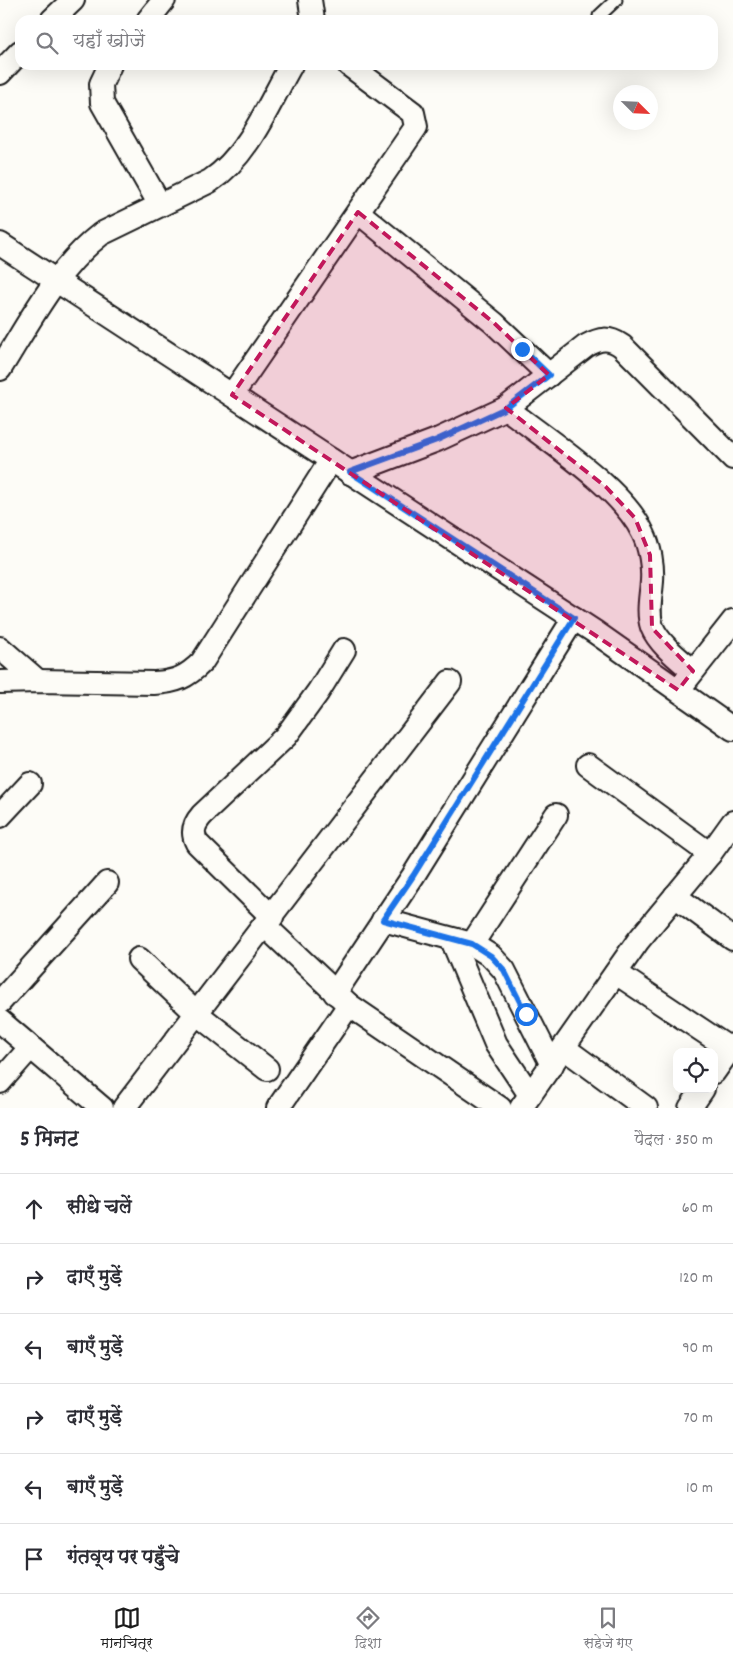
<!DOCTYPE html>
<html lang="hi">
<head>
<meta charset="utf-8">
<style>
	:root { --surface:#fff; --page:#f2f2f3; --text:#2b2b33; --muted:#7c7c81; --line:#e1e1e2; --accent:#1c1c1c }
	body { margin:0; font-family:Dekko,"Playpen Sans Deva",sans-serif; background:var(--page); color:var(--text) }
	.controls { position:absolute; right:15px; bottom:15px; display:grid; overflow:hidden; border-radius:10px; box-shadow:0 5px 20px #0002 }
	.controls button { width:45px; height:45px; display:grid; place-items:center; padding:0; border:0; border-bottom:1px solid var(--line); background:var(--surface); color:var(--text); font:25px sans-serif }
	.compass { position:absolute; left:613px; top:85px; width:45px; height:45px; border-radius:50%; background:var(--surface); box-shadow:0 5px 20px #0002; rotate:114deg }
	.stop { position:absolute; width:15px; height:15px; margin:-11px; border:4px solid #1a73e8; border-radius:50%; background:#fff }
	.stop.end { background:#1a73e8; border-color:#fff; box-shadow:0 1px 5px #0008 }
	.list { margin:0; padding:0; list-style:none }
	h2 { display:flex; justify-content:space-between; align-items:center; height:65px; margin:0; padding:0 20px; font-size:21px }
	h2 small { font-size:16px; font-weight:400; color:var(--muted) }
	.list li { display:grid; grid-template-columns:32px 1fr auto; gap:15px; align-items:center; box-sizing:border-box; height:70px; padding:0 20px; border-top:1px solid var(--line) }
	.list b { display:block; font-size:19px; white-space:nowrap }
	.list em { font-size:16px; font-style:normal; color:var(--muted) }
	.icon { flex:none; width:28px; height:28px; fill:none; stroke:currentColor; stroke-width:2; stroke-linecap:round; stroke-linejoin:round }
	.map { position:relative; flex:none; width:733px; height:1108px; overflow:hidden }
	.search { position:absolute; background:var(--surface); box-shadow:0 5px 20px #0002; left:15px; right:15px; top:15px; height:55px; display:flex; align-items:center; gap:12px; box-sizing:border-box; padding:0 18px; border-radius:15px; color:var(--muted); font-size:19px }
	.sheet { height:485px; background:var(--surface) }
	nav { display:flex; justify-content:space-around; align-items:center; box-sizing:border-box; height:70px; border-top:1px solid var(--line); background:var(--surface); font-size:14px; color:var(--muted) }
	nav a { display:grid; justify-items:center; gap:2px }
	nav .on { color:var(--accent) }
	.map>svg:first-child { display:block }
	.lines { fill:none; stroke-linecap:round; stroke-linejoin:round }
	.service-casing { stroke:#1c1c1c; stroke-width:15 }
	.minor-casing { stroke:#1c1c1c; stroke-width:26 }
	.service { stroke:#fdfcf7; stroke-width:11 }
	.minor { stroke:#fdfcf7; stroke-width:22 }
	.route { stroke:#1a73e8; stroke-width:6 }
	.marked { fill:#c2185b; fill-opacity:0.2; stroke:#c2185b; stroke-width:4; stroke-dasharray:10 6; stroke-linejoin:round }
</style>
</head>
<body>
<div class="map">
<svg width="733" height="1108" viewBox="0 0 733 1108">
	<rect width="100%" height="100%" fill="#fdfcf7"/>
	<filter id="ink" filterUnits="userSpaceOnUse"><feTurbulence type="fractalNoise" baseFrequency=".02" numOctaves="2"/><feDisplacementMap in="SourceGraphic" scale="10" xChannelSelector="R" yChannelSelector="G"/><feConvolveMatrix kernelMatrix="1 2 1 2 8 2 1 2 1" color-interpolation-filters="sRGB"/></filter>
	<g filter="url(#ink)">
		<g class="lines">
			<defs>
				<path id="service" d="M 599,16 L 616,0"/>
				<g id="minor">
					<path d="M 310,0 L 313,20"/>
					<path d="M 52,20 L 73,0"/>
					<path d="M 148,20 L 164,0"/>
					<path d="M 110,65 L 101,84 L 102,103 L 160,205"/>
					<path d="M 0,73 L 20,52"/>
					<path d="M 358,212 L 494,323 L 549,375"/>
					<path d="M 0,244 L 595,632 L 733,729"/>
					<path d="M 0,369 C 30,321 56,269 101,234 L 210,181 C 249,155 268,105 291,65"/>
					<path d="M 232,395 L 416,127 L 413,113 L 349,65"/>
					<path d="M 506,408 C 547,440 622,488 643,533 C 650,547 653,566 652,581 C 651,596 647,612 652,627 C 659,644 679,659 693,671"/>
					<path d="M 350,473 L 437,440 L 506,408 L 586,346 C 600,338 609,337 622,346 L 733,458"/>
					<path d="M 0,648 L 38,681"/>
					<path d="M 0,682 L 38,681 L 154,683 C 176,682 187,677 202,662 L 331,460"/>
					<path d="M 684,683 L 733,621"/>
					<path d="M 588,765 L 710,854"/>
					<path d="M 0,816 L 30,784"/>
					<path d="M 675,896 L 733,939"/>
					<path d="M 272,917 L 197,843 C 191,832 194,824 202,815 L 286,736 L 318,692 L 344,650"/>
					<path d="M 383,920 L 472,944 L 491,956 L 504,970 L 552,1065"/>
					<path d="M 265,926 L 349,1005 L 500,1108"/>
					<path d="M 452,940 L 496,1044 L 530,1095"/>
					<path d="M 472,944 L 556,815"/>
					<path d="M 139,959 L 196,1013 L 267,1069"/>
					<path d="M 616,973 L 730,1049"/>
					<path d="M 335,993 L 413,876 L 574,618"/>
					<path d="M 0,1002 L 107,883"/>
					<path d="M 0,1021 L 102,1108"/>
					<path d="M 564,1048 L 646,1108"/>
					<path d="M 714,1072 L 733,1045"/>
					<path d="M 0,1082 L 30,1048"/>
					<path d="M 124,1108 L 450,682"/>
					<path d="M 278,1108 L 349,1005"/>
					<path d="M 521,1108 L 638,941 L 710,854 L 733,822"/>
					<path d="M 690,1108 L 703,1089"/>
				</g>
			</defs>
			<use href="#service" class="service-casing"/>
			<use href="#minor" class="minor-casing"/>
			<use href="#service" class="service"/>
			<use href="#minor" class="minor"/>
		</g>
	</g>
	<g class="lines" filter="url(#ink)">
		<path class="route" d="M 522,349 L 549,375 L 506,408 L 437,440 L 350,472 L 574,618 L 413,876 L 383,920 L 472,944 L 491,956 L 504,970 L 526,1014"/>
	</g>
	<path class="marked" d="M 358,212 L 494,323 L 549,375 L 506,408 L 606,487 L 635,518 L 650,555 L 652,628 L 693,671 L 678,690 L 232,395 Z"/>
</svg>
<div class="controls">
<button><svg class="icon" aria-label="locate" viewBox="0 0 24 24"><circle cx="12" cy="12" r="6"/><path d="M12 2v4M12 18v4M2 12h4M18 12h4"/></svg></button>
</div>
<svg class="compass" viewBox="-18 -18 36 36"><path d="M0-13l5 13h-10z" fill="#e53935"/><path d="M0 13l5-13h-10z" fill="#7c7c81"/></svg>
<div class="stop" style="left:526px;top:1014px"></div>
<div class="stop end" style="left:522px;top:349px"></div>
<div class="search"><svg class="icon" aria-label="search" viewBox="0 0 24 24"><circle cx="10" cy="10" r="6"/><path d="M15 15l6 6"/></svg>यहाँ खोजें</div>
</div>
<section class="sheet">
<h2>5 मिनट<small>पैदल · 350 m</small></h2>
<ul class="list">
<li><svg class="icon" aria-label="ahead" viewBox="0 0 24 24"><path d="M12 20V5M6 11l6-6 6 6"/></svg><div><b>सीधे चलें</b></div><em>60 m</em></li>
<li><svg class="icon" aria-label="right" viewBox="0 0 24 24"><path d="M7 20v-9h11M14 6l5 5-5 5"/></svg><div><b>दाएँ मुड़ें</b></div><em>120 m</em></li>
<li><svg class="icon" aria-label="left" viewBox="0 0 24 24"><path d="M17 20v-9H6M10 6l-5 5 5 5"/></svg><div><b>बाएँ मुड़ें</b></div><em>90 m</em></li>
<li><svg class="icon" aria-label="right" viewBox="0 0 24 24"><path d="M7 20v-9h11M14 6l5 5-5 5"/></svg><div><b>दाएँ मुड़ें</b></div><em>70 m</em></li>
<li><svg class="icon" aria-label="left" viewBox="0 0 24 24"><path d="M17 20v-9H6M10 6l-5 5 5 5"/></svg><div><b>बाएँ मुड़ें</b></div><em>10 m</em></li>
<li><svg class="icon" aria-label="arrive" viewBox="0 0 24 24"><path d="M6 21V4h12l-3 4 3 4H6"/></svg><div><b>गंतव्य पर पहुँचे</b></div></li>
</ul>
</section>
<nav>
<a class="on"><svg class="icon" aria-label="map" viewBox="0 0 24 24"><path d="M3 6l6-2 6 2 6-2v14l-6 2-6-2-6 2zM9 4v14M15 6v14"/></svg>मानचित्र</a>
<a><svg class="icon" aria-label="directions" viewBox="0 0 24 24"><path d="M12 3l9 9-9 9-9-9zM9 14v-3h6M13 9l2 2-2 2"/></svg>दिशा</a>
<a><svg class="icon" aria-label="saved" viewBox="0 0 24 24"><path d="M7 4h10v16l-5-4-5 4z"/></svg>सहेजे गए</a>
</nav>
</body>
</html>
